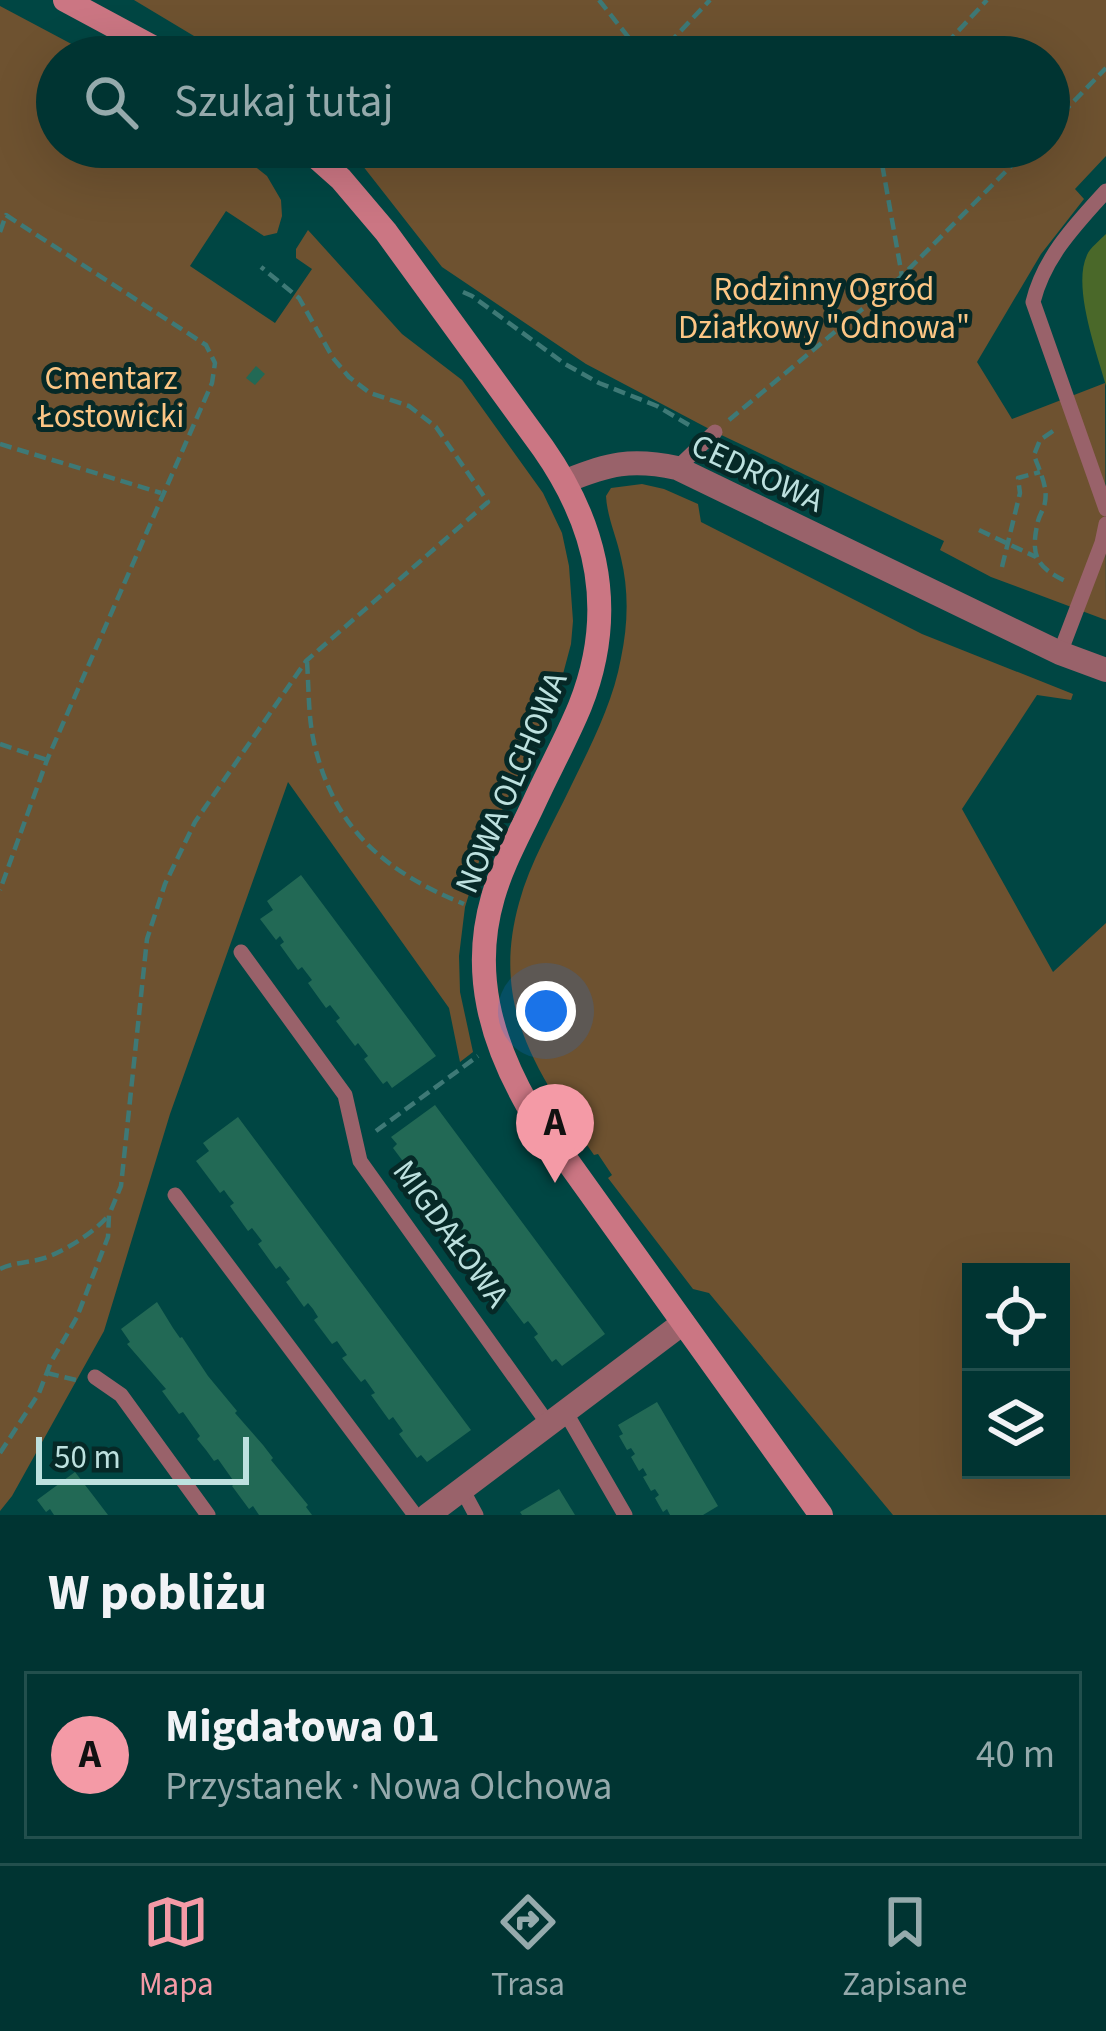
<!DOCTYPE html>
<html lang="pl">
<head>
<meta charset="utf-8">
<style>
	:root { --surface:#003432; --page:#0a3c3a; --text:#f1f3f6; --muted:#95aaac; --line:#224f4d; --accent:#f49aa6 }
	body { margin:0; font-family:"Source Sans 3",sans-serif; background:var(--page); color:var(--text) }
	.controls { position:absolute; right:36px; bottom:36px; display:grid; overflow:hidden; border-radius:0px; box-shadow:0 12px 48px #0002 }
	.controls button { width:108px; height:108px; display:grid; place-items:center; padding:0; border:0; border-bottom:3px solid var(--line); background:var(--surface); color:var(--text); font:60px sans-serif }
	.scale { position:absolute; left:36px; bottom:30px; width:213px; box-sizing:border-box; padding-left:12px; border:6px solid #bde1df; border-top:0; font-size:33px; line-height:42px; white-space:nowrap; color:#bde1df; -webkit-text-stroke:9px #062927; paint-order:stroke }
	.you { position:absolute; left:546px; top:1011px; width:42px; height:42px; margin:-30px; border:9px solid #fff; border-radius:50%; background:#1a73e8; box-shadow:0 0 0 18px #1a73e833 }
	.badge { display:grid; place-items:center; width:78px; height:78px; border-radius:50%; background:var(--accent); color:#111; font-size:39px; font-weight:700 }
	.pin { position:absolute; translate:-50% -99px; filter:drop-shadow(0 3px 6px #0008) }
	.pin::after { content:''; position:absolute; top:63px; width:42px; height:36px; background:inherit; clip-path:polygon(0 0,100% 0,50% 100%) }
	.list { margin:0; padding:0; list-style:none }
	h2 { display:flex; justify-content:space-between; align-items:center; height:156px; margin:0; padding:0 48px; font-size:51px }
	h2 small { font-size:39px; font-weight:400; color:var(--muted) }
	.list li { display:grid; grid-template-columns:78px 1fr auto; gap:36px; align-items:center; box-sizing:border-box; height:168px; margin:0 24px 24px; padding:0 24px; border:3px solid var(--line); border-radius:0px }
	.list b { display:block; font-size:45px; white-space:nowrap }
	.list p { margin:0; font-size:39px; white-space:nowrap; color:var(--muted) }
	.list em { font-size:39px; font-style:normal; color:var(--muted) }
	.icon { flex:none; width:66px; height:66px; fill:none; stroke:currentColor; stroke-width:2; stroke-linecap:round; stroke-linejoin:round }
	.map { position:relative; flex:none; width:1106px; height:1515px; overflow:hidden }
	.search { position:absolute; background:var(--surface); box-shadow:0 12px 48px #0002; left:36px; right:36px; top:36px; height:132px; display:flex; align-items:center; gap:30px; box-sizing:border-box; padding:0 42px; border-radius:66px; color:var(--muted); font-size:45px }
	.sheet { height:348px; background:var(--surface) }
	nav { display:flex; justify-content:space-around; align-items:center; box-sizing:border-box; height:168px; border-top:3px solid var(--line); background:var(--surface); font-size:33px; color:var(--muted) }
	nav a { display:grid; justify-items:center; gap:6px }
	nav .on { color:var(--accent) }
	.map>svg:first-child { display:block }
	.green { fill:#6e5230; fill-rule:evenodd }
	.water { fill:#4a6829 }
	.building { fill:#226955 }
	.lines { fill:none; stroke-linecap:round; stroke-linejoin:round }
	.path { stroke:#3e7976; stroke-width:4.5; stroke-dasharray:12 6; stroke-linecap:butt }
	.lane { stroke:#99626a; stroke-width:15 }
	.street { stroke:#99626a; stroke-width:24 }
	.secondary { stroke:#cb7683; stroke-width:24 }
	.labels { text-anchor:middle; stroke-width:10; stroke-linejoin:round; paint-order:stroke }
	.park-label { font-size:33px; fill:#fcc685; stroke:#062927 }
	.street-label { font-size:33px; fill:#bde1df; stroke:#062927 }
</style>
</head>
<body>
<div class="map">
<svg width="1106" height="1515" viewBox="0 0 1106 1515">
	<rect width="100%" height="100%" fill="#004643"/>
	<g class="green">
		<path d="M 134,0 L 1106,0 L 1106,156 L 1075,189 L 1084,199 L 1041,254 L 977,362 L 1012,419 L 1105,383 L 1106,620 L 991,577 L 940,550 L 944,541 L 715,432 L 586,364 L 442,267 L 348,147 L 1049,147 L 1049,57 L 229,57 Z"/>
		<path d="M 0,6 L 96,57 L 57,57 L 57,147 L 230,147 L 267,176 L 281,200 L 282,216 L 277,233 L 264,236 L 226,211 L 190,266 L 275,323 L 312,269 L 296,258 L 296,249 L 308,230 L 402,334 L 462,380 L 543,493 L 562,533 L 569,566 L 573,621 L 571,644 L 559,689 L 481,855 L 465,907 L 459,956 L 460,992 L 473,1052 L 460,1062 L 449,1008 L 288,782 L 170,1114 L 104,1331 L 12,1496 L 0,1511 Z"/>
		<path d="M 642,484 L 664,489 L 698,504 L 701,522 L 922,634 L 1073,694 L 1071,700 L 1037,695 L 962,809 L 1053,972 L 1106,923 L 1106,1515 L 893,1515 L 709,1293 L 693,1289 L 608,1178 L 612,1175 L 598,1154 L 594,1155 C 538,1074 490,1007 519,903 C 530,862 553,824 571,786 C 591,745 613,703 621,658 C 628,625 629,591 621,558 C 617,538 607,517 606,496 L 611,488 ZM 971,1272 L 1061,1272 L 1061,1470 L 971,1470 Z"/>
	</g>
	<path class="water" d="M 1106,234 L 1106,386 C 1097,353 1072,287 1087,255 C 1090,248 1100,240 1106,234 Z"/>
	<g class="building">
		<path d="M 256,366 L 265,374 L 255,385 L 246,378 Z"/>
		<path d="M 301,875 L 436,1056 L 392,1088 L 387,1081 L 383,1084 L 364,1059 L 368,1056 L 358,1043 L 355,1046 L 336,1021 L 340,1018 L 330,1005 L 326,1008 L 308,983 L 312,980 L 302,967 L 298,970 L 280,945 L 284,942 L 280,936 L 276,940 L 260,919 L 273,910 L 267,901 Z"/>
		<path d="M 435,1105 L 605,1334 L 562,1366 L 556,1359 L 552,1362 L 534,1337 L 538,1334 L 532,1326 L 528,1321 L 524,1324 L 505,1299 L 510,1296 L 500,1283 L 495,1286 L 477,1261 L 481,1258 L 471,1245 L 467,1248 L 449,1223 L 453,1221 L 448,1213 L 443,1207 L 439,1210 L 421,1185 L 425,1183 L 415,1169 L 411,1172 L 393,1148 L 397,1144 L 391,1137 Z"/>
		<path d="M 238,1117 L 471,1430 L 427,1462 L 421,1455 L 417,1458 L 399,1434 L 403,1431 L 393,1417 L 389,1420 L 371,1395 L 375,1393 L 365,1379 L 361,1382 L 342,1358 L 347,1355 L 337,1341 L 332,1344 L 314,1320 L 318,1317 L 313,1309 L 308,1303 L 304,1307 L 286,1282 L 290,1279 L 280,1266 L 276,1269 L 258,1244 L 262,1241 L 252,1228 L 248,1231 L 230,1206 L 234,1203 L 229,1197 L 224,1190 L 220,1193 L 196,1161 L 209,1151 L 203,1143 Z"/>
		<path d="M 157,1302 L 173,1328 L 180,1338 L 182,1337 L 208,1376 L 237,1411 L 235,1413 L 263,1445 L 273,1458 L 271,1460 L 308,1505 L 306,1507 L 312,1515 L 259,1515 L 253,1506 L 249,1509 L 232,1486 L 235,1483 L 218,1459 L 214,1461 L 206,1450 L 197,1439 L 200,1436 L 183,1412 L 179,1414 L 162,1391 L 166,1389 L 127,1344 L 130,1342 L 121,1329 Z"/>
		<path d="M 657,1402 L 718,1506 L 703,1515 L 670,1515 L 667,1509 L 663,1512 L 655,1498 L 659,1495 L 655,1489 L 651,1491 L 643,1477 L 647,1475 L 643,1468 L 639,1471 L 631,1457 L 635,1454 L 631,1448 L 627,1450 L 619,1436 L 623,1434 L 618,1425 Z"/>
		<path d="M 75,1472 L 92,1494 L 108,1515 L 54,1515 L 50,1509 L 46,1512 L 37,1500 Z"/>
		<path d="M 559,1489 L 575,1515 L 522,1515 L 520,1512 Z"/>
	</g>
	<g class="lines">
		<g class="path">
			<path d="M 599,0 L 644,57"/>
			<path d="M 656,57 L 710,0"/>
			<path d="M 934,57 L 987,0"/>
			<path d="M 1049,127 L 1106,68"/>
			<path d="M 734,147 L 738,151 L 753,147"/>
			<path d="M 879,147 L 902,276"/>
			<path d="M 0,232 L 6,215 L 206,345 L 215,363 L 212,383 L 47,760 L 0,890"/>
			<path d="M 463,292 L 472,296 L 565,364 L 599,383 L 657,406 L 689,425"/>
			<path d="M 729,420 L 902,276 L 1030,147"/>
			<path d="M 1053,431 L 1040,440 L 1034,455 C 1039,470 1048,486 1045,502 C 1044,509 1040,514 1038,521 C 1030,556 1036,567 1067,582"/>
			<path d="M 0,444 L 161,493"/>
			<path d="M 979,530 L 1036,557"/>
			<path d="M 1002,567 L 1020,493 L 1018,478 L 1040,472"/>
			<path d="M 307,662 C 309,689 308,720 315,747 C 336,831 386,872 464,904"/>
			<path d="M 0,744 L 47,760"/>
			<path d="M 376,1131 L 478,1056"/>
			<path d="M 0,1269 C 16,1261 34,1263 50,1256 C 71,1247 94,1232 109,1215"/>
			<path d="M 47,1373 L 76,1380"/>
			<path d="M 0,1453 L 39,1393 L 51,1362 L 77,1317 L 108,1237 L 109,1215 L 121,1186 L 147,939 L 165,884 L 195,822 L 306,661 L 488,502 L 436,427 L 409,406 L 370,393 L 349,377 L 333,358 L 299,298 L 261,267"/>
		</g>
		<g class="lane">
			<path d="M 1106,191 C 1076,224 1044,257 1033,302 L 1106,509"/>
			<path d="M 677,468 L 715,432"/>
			<path d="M 1060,653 L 1102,543 L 1106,524"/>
			<path d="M 241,952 L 345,1095 L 360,1161 L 549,1425"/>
			<path d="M 175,1195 L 415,1515"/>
			<path d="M 95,1377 L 121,1395 L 208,1515"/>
			<path d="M 566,1413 L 625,1515"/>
			<path d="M 462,1489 L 476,1515"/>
		</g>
		<g class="street">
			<path d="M 566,481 C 608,464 631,458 677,468 L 1060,653 L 1106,670"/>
			<path d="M 428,1515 L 683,1323"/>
		</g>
		<g class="secondary">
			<path d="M 65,0 L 171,57"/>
			<path d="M 305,147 L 341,179 L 386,232 L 543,448 C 599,528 617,613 580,706 C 566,740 548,772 533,805 C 519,835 502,865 493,897 C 471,972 491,1041 528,1106 L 821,1515"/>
		</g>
	</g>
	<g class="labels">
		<g class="park-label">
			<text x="824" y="300">Rodzinny Ogród<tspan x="824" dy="38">Działkowy "Odnowa"</tspan></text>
			<text x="111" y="389">Cmentarz<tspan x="111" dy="38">Łostowicki</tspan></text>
		</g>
		<g class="street-label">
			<text transform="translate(758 472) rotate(25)" y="12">CEDROWA</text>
			<text transform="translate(510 782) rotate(-67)" y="12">NOWA OLCHOWA</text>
			<text transform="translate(452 1233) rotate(54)" y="12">MIGDAŁOWA</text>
		</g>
	</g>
</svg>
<div class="controls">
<button><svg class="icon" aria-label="locate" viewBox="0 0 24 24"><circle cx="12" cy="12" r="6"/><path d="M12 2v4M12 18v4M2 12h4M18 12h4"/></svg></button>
<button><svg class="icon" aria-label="layers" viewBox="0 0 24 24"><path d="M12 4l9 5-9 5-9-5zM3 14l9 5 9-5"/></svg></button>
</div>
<div class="scale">50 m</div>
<div class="you"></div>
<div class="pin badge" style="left:555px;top:1183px">A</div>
<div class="search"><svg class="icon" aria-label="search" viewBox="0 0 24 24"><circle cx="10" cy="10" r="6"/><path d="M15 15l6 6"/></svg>Szukaj tutaj</div>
</div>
<section class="sheet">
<h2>W pobliżu<small></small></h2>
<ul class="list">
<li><span class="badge">A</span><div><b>Migdałowa 01</b><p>Przystanek · Nowa Olchowa</p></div><em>40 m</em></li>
</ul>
</section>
<nav>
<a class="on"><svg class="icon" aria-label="map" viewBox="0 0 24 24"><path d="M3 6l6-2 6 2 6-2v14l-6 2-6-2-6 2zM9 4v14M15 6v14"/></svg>Mapa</a>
<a><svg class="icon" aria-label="directions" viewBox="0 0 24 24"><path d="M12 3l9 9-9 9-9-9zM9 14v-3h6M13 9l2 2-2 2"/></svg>Trasa</a>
<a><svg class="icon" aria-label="saved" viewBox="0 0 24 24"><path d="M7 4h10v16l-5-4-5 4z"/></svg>Zapisane</a>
</nav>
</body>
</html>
